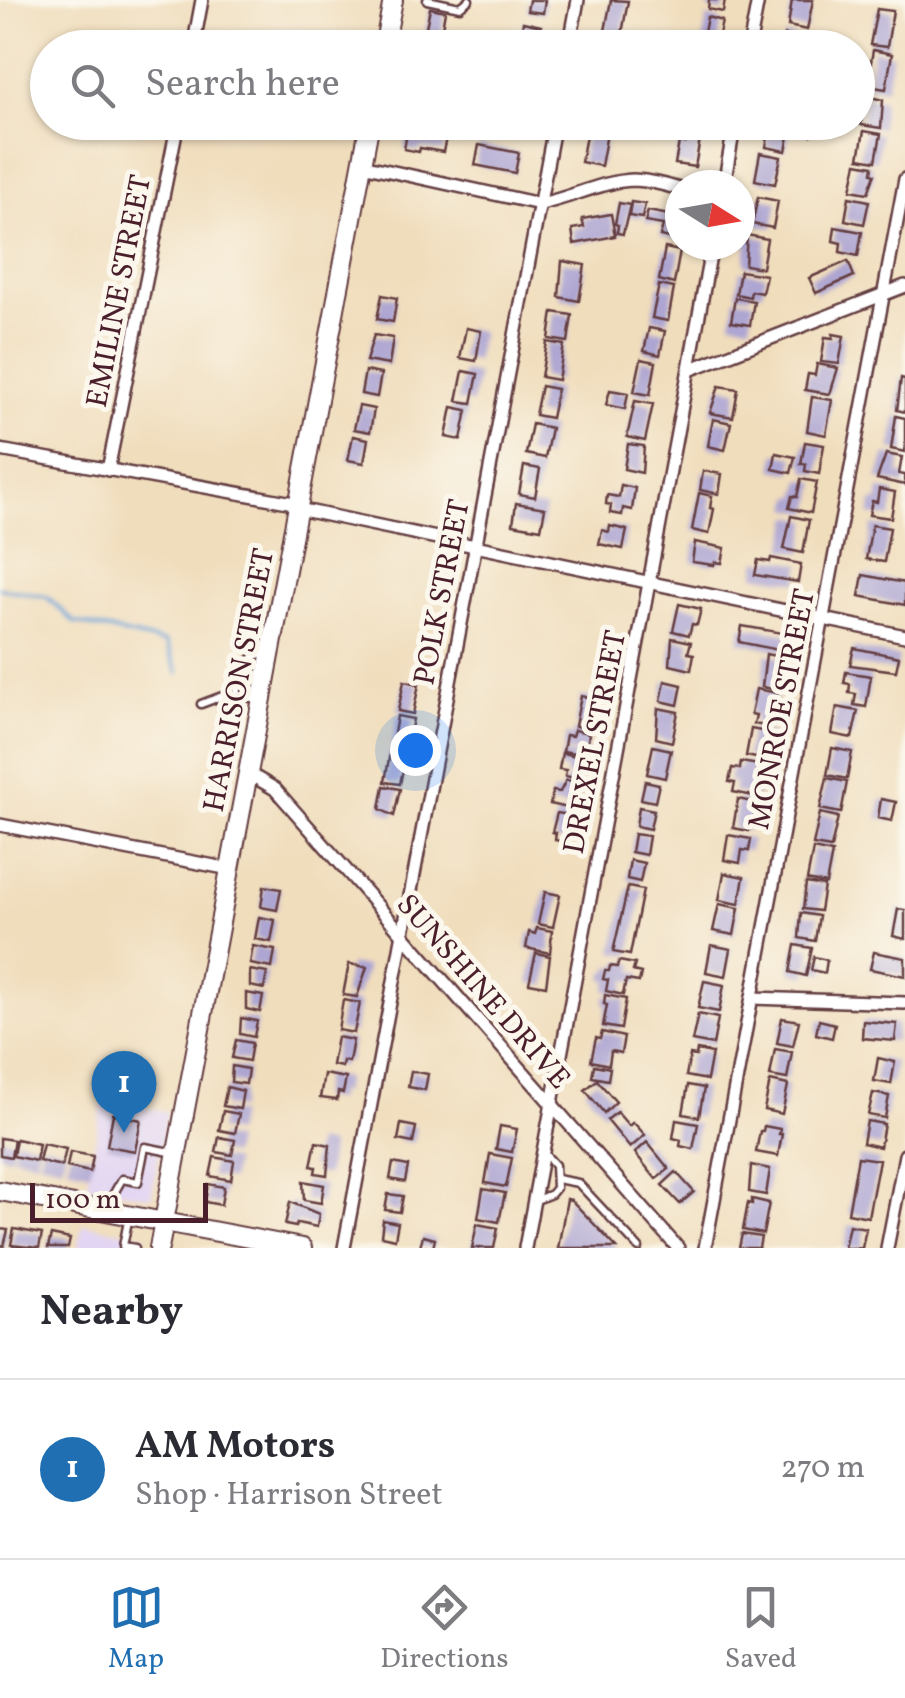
<!DOCTYPE html>
<html lang="en">
<head>
<meta charset="utf-8">
<style>
	:root { --surface:#fff; --page:#f7f7f7; --text:#2b2b33; --muted:#7c7c81; --line:#e1e1e2; --accent:#1f6fb2 }
	body { margin:0; font-family:Vollkorn,serif; background:var(--page); color:var(--text) }
	.compass { position:absolute; left:665px; top:170px; width:90px; height:90px; border-radius:50%; background:var(--surface); box-shadow:0 2px 8px #0004; rotate:101deg }
	.scale { position:absolute; left:30px; bottom:25px; width:178px; box-sizing:border-box; padding-left:10px; border:5px solid #4a1f2b; border-top:0; font-size:28px; line-height:35px; white-space:nowrap; color:#4a1f2b; -webkit-text-stroke:8px #fbf7ec; paint-order:stroke }
	.you { position:absolute; left:415px; top:750px; width:35px; height:35px; margin:-25px; border:8px solid #fff; border-radius:50%; background:#1a73e8; box-shadow:0 0 0 15px #1a73e833 }
	.badge { display:grid; place-items:center; width:65px; height:65px; border-radius:50%; background:var(--accent); color:#fff; font-size:32px; font-weight:700 }
	.pin { position:absolute; translate:-50% -82px; filter:drop-shadow(0 2px 5px #0008) }
	.pin::after { content:''; position:absolute; top:52px; width:35px; height:30px; background:inherit; clip-path:polygon(0 0,100% 0,50% 100%) }
	.list { margin:0; padding:0; list-style:none }
	h2 { display:flex; justify-content:space-between; align-items:center; height:130px; margin:0; padding:0 40px; font-size:42px }
	h2 small { font-size:32px; font-weight:400; color:var(--muted) }
	.list li { display:grid; grid-template-columns:65px 1fr auto; gap:30px; align-items:center; box-sizing:border-box; height:180px; padding:0 40px; border-top:2px solid var(--line) }
	.list b { display:block; font-size:38px; white-space:nowrap }
	.list p { margin:0; font-size:32px; white-space:nowrap; color:var(--muted) }
	.list em { font-size:32px; font-style:normal; color:var(--muted) }
	.icon { flex:none; width:55px; height:55px; fill:none; stroke:currentColor; stroke-width:2; stroke-linecap:round; stroke-linejoin:round }
	.map { position:relative; flex:none; width:905px; height:1248px; overflow:hidden }
	.search { position:absolute; background:var(--surface); box-shadow:0 2px 8px #0004; left:30px; right:30px; top:30px; height:110px; display:flex; align-items:center; gap:25px; box-sizing:border-box; padding:0 35px; border-radius:55px; color:var(--muted); font-size:38px }
	.sheet { height:310px; background:var(--surface) }
	nav { display:flex; justify-content:space-around; align-items:center; box-sizing:border-box; height:140px; border-top:2px solid var(--line); background:var(--surface); font-size:28px; color:var(--muted) }
	nav a { display:grid; justify-items:center; gap:5px }
	nav .on { color:var(--accent) }
	.map>svg:first-child { display:block }
	.built { fill:#e2d4f3 }
	.lines { fill:none; stroke-linecap:round; stroke-linejoin:round }
	.stream { stroke:#649ed3; stroke-width:4 }
	.building { fill:#ada5d2 }
	.lane-casing { stroke:#633c41; stroke-width:11 }
	.street-casing { stroke:#633c41; stroke-width:16 }
	.secondary-casing { stroke:#633c41; stroke-width:22 }
	.lane { stroke:#fff; stroke-width:6 }
	.street { stroke:#fff; stroke-width:11 }
	.secondary { stroke:#fff; stroke-width:18 }
	.labels { text-anchor:middle; stroke-width:10; stroke-linejoin:round; paint-order:stroke }
	.street-label { font-size:30px; fill:#4a1f2b; stroke:#fbf7ec }
</style>
</head>
<body>
<div class="map">
<svg width="905" height="1248" viewBox="0 0 905 1248">
	<rect width="100%" height="100%" fill="#fbf7ec"/>
	<filter id="ink" filterUnits="userSpaceOnUse"><feTurbulence type="fractalNoise" baseFrequency=".01" numOctaves="2"/><feDisplacementMap in="SourceGraphic" scale="20" xChannelSelector="R" yChannelSelector="G"/><feConvolveMatrix kernelMatrix="1 2 1 2 8 2 1 2 1" color-interpolation-filters="sRGB"/></filter>
	<filter id="wash" filterUnits="userSpaceOnUse"><feTurbulence type="fractalNoise" baseFrequency=".0048" numOctaves="4" result="noise"/><feDisplacementMap in="SourceGraphic" scale="40" xChannelSelector="R" yChannelSelector="G"/><feGaussianBlur stdDeviation="2.25" result="paint"/><feColorMatrix in="noise" values="0 0 0 0 0 0 0 0 0 0 0 0 0 0 0 0 0 1.4 0 .05"/><feComposite in="paint" operator="in"/></filter>
	<g filter="url(#wash)">
		<rect width="100%" height="100%" fill="#f0ddbc"/>
		<g class="built">
			<path d="M 103,1100 L 167,1112 L 151,1197 L 87,1185 Z"/>
			<path d="M 83,1224 L 146,1236 L 143,1248 L 78,1248 Z"/>
		</g>
		<g class="lines">
			<path class="stream" d="M 0,588 L 47,597 L 74,622 L 166,643 L 178,673"/>
		</g>
		<g id="blocks">
			<g class="building">
				<path d="M 529,0 L 545,0 L 543,13 L 527,11 Z"/>
				<path d="M 611,0 L 628,1 L 621,39 L 604,36 Z"/>
				<path d="M 709,0 L 725,0 L 723,12 L 708,9 Z"/>
				<path d="M 792,0 L 813,0 L 807,30 L 788,26 Z"/>
				<path d="M 430,8 L 445,11 L 440,40 L 424,37 Z"/>
				<path d="M 877,9 L 893,11 L 887,47 L 870,45 Z"/>
				<path d="M 707,17 L 722,21 L 716,48 L 701,48 Z"/>
				<path d="M 523,22 L 541,26 L 536,48 L 519,48 Z"/>
				<path d="M 785,35 L 804,39 L 803,48 L 783,48 Z"/>
				<path d="M 873,50 L 892,54 L 886,89 L 867,86 Z"/>
				<path d="M 866,96 L 883,100 L 881,128 L 861,125 Z"/>
				<path d="M 409,122 L 425,125 L 423,134 L 446,138 L 443,152 L 420,148 L 419,152 L 404,149 Z"/>
				<path d="M 508,122 L 524,122 L 522,136 L 506,133 Z"/>
				<path d="M 688,122 L 704,122 L 702,132 L 687,129 Z"/>
				<path d="M 771,122 L 792,124 L 813,122 L 811,135 L 790,131 L 786,151 L 766,147 Z"/>
				<path d="M 588,125 L 608,128 L 601,166 L 581,162 Z"/>
				<path d="M 864,131 L 881,134 L 876,161 L 859,158 Z"/>
				<path d="M 686,137 L 700,139 L 695,167 L 675,164 L 679,142 L 685,143 Z"/>
				<path d="M 479,145 L 519,153 L 515,173 L 475,165 Z"/>
				<path d="M 760,153 L 781,157 L 775,184 L 755,180 Z"/>
				<path d="M 857,163 L 873,166 L 872,173 L 875,174 L 868,193 L 851,190 Z"/>
				<path d="M 758,197 L 778,201 L 773,228 L 752,224 Z"/>
				<path d="M 849,197 L 869,201 L 864,224 L 845,220 Z"/>
				<path d="M 631,202 L 645,204 L 642,218 L 629,216 Z"/>
				<path d="M 619,203 L 630,205 L 623,234 L 617,233 L 618,225 L 615,224 Z"/>
				<path d="M 648,211 L 680,217 L 680,240 L 660,236 L 663,225 L 645,222 Z"/>
				<path d="M 611,214 L 615,236 L 574,244 L 572,229 L 584,227 L 582,219 Z"/>
				<path d="M 835,227 L 862,232 L 858,256 L 840,252 L 841,243 L 833,241 Z"/>
				<path d="M 747,235 L 767,239 L 762,268 L 745,265 Z"/>
				<path d="M 665,248 L 680,251 L 674,284 L 659,280 Z"/>
				<path d="M 562,261 L 585,265 L 579,301 L 559,297 Z"/>
				<path d="M 848,261 L 854,276 L 816,293 L 809,278 Z"/>
				<path d="M 740,271 L 766,275 L 762,293 L 751,291 L 750,297 L 736,294 Z"/>
				<path d="M 659,285 L 674,288 L 668,321 L 652,318 Z"/>
				<path d="M 382,295 L 397,298 L 393,322 L 377,319 Z"/>
				<path d="M 735,298 L 754,301 L 750,325 L 731,322 Z"/>
				<path d="M 553,312 L 572,315 L 568,342 L 549,339 Z"/>
				<path d="M 466,328 L 481,331 L 476,361 L 460,358 Z"/>
				<path d="M 649,328 L 665,331 L 660,355 L 644,351 Z"/>
				<path d="M 833,334 L 844,336 L 839,364 L 821,362 L 825,337 L 833,338 Z"/>
				<path d="M 374,335 L 393,338 L 389,365 L 366,361 Z"/>
				<path d="M 547,342 L 564,345 L 558,380 L 541,377 Z"/>
				<path d="M 641,359 L 656,362 L 650,395 L 634,392 Z"/>
				<path d="M 817,364 L 838,368 L 830,394 L 805,390 L 808,374 L 815,375 Z"/>
				<path d="M 365,371 L 381,374 L 377,397 L 361,394 Z"/>
				<path d="M 463,371 L 478,374 L 472,403 L 457,401 Z"/>
				<path d="M 901,378 L 905,379 L 905,412 L 897,410 Z"/>
				<path d="M 541,386 L 557,389 L 551,418 L 535,415 Z"/>
				<path d="M 719,386 L 738,389 L 733,417 L 710,413 Z"/>
				<path d="M 610,390 L 628,393 L 625,409 L 606,405 Z"/>
				<path d="M 812,397 L 832,400 L 826,435 L 807,431 Z"/>
				<path d="M 635,401 L 653,404 L 645,441 L 627,437 Z"/>
				<path d="M 359,406 L 374,409 L 370,432 L 354,429 Z"/>
				<path d="M 452,407 L 467,410 L 461,440 L 446,437 Z"/>
				<path d="M 896,416 L 905,418 L 905,452 L 891,449 Z"/>
				<path d="M 713,419 L 731,423 L 725,450 L 708,446 Z"/>
				<path d="M 532,424 L 551,428 L 545,458 L 526,454 Z"/>
				<path d="M 353,436 L 368,439 L 364,463 L 348,460 Z"/>
				<path d="M 805,442 L 824,445 L 819,474 L 805,471 L 806,464 L 801,464 Z"/>
				<path d="M 628,444 L 644,446 L 642,473 L 624,469 Z"/>
				<path d="M 776,453 L 795,457 L 791,473 L 773,469 Z"/>
				<path d="M 886,454 L 902,457 L 899,474 L 905,475 L 905,485 L 877,479 Z"/>
				<path d="M 524,466 L 540,469 L 535,497 L 519,494 Z"/>
				<path d="M 703,471 L 722,474 L 719,494 L 700,490 Z"/>
				<path d="M 801,479 L 817,482 L 811,513 L 789,508 L 792,496 L 797,497 Z"/>
				<path d="M 621,485 L 635,488 L 632,510 L 623,508 L 622,515 L 610,513 L 611,505 L 606,504 L 607,495 L 619,497 Z"/>
				<path d="M 879,489 L 895,492 L 891,518 L 869,515 L 872,501 L 877,502 Z"/>
				<path d="M 699,493 L 712,496 L 710,508 L 714,509 L 709,534 L 692,530 Z"/>
				<path d="M 516,503 L 545,508 L 541,529 L 513,524 Z"/>
				<path d="M 791,516 L 809,520 L 803,553 L 784,549 Z"/>
				<path d="M 872,525 L 890,528 L 884,562 L 866,559 Z"/>
				<path d="M 610,526 L 627,530 L 623,549 L 599,544 L 602,530 L 609,532 Z"/>
				<path d="M 695,542 L 725,548 L 722,563 L 715,562 L 714,565 L 692,562 Z"/>
				<path d="M 771,558 L 801,564 L 798,582 L 755,575 L 758,560 L 770,562 Z"/>
				<path d="M 863,575 L 905,583 L 905,605 L 859,596 Z"/>
				<path d="M 679,604 L 701,609 L 697,625 L 692,624 L 689,635 L 673,631 Z"/>
				<path d="M 742,626 L 788,634 L 784,651 L 739,642 Z"/>
				<path d="M 672,638 L 691,642 L 688,653 L 694,654 L 691,670 L 670,665 Z"/>
				<path d="M 854,648 L 899,657 L 896,671 L 850,665 Z"/>
				<path d="M 766,654 L 780,657 L 779,664 L 784,665 L 778,690 L 762,687 Z"/>
				<path d="M 846,672 L 871,676 L 866,707 L 854,705 L 856,694 L 849,693 L 850,684 L 844,683 Z"/>
				<path d="M 404,681 L 419,684 L 413,714 L 398,711 Z"/>
				<path d="M 665,681 L 682,685 L 678,705 L 661,701 Z"/>
				<path d="M 756,689 L 778,693 L 770,727 L 754,724 L 756,715 L 751,714 Z"/>
				<path d="M 581,696 L 597,699 L 591,729 L 575,726 Z"/>
				<path d="M 837,707 L 858,711 L 852,738 L 832,734 Z"/>
				<path d="M 658,708 L 678,712 L 672,742 L 656,738 Z"/>
				<path d="M 397,716 L 413,719 L 407,748 L 392,745 Z"/>
				<path d="M 751,729 L 772,733 L 766,760 L 746,756 Z"/>
				<path d="M 574,730 L 589,733 L 586,755 L 563,751 L 566,735 L 572,736 Z"/>
				<path d="M 653,746 L 671,750 L 665,778 L 647,774 Z"/>
				<path d="M 832,748 L 852,752 L 847,779 L 827,775 Z"/>
				<path d="M 390,752 L 406,755 L 400,784 L 385,782 Z"/>
				<path d="M 562,753 L 586,758 L 580,779 L 565,776 L 566,770 L 559,769 Z"/>
				<path d="M 741,762 L 765,766 L 759,797 L 733,792 L 735,783 L 729,782 L 732,768 L 740,769 Z"/>
				<path d="M 827,778 L 847,782 L 841,813 L 820,809 Z"/>
				<path d="M 566,780 L 582,783 L 576,810 L 550,804 L 553,791 L 560,792 Z"/>
				<path d="M 645,781 L 659,784 L 655,802 L 641,799 Z"/>
				<path d="M 384,786 L 400,789 L 394,816 L 380,809 Z"/>
				<path d="M 738,799 L 752,802 L 751,808 L 757,809 L 749,831 L 733,828 Z"/>
				<path d="M 881,799 L 896,802 L 892,821 L 878,818 Z"/>
				<path d="M 639,807 L 654,810 L 650,829 L 636,826 Z"/>
				<path d="M 557,813 L 575,816 L 570,843 L 555,840 L 556,833 L 552,832 Z"/>
				<path d="M 820,813 L 838,817 L 831,848 L 813,845 Z"/>
				<path d="M 634,834 L 649,836 L 646,855 L 631,852 Z"/>
				<path d="M 728,835 L 751,839 L 749,851 L 742,850 L 740,863 L 724,860 Z"/>
				<path d="M 813,849 L 832,853 L 826,884 L 807,880 Z"/>
				<path d="M 630,860 L 644,863 L 640,882 L 627,879 Z"/>
				<path d="M 724,873 L 744,877 L 739,904 L 719,900 Z"/>
				<path d="M 806,883 L 824,886 L 820,911 L 803,909 Z"/>
				<path d="M 264,886 L 281,889 L 277,910 L 261,907 Z"/>
				<path d="M 628,887 L 643,890 L 630,955 L 613,952 Z"/>
				<path d="M 545,892 L 560,895 L 553,927 L 538,924 Z"/>
				<path d="M 719,904 L 739,908 L 734,935 L 713,931 Z"/>
				<path d="M 898,909 L 905,910 L 905,939 L 893,936 Z"/>
				<path d="M 801,913 L 819,916 L 815,941 L 799,938 Z"/>
				<path d="M 259,917 L 275,920 L 271,942 L 255,939 Z"/>
				<path d="M 537,928 L 552,931 L 550,953 L 526,948 L 529,932 L 535,934 Z"/>
				<path d="M 711,945 L 731,949 L 726,976 L 706,972 Z"/>
				<path d="M 795,945 L 812,948 L 806,976 L 790,972 Z"/>
				<path d="M 253,946 L 275,950 L 272,968 L 250,964 Z"/>
				<path d="M 874,952 L 905,958 L 905,976 L 870,969 Z"/>
				<path d="M 536,953 L 550,956 L 546,986 L 529,983 Z"/>
				<path d="M 814,957 L 827,960 L 825,973 L 811,970 Z"/>
				<path d="M 619,961 L 635,964 L 633,971 L 641,973 L 639,982 L 626,980 L 623,995 L 606,991 L 608,980 L 603,979 L 605,971 L 609,971 L 610,966 L 617,967 Z"/>
				<path d="M 349,964 L 367,967 L 357,997 L 343,995 Z"/>
				<path d="M 250,970 L 267,973 L 264,989 L 250,986 Z"/>
				<path d="M 704,981 L 724,985 L 719,1012 L 698,1008 Z"/>
				<path d="M 246,993 L 263,996 L 260,1012 L 246,1009 Z"/>
				<path d="M 605,995 L 626,999 L 621,1029 L 603,1026 L 607,1005 L 604,1004 Z"/>
				<path d="M 343,1000 L 360,1003 L 354,1033 L 338,1030 Z"/>
				<path d="M 698,1014 L 718,1018 L 713,1045 L 692,1041 Z"/>
				<path d="M 241,1018 L 257,1021 L 254,1037 L 240,1034 Z"/>
				<path d="M 782,1018 L 799,1021 L 793,1046 L 777,1043 Z"/>
				<path d="M 819,1020 L 835,1024 L 832,1038 L 816,1034 Z"/>
				<path d="M 863,1021 L 897,1024 L 895,1041 L 862,1038 Z"/>
				<path d="M 602,1032 L 624,1037 L 621,1053 L 611,1051 L 609,1065 L 591,1061 L 596,1038 L 600,1039 Z"/>
				<path d="M 337,1037 L 353,1040 L 349,1062 L 343,1061 L 342,1067 L 332,1065 Z"/>
				<path d="M 236,1040 L 252,1043 L 249,1061 L 232,1058 Z"/>
				<path d="M 775,1049 L 792,1052 L 787,1079 L 770,1076 Z"/>
				<path d="M 697,1050 L 712,1053 L 707,1080 L 686,1076 L 690,1055 L 696,1056 Z"/>
				<path d="M 878,1058 L 895,1062 L 891,1084 L 874,1081 Z"/>
				<path d="M 594,1065 L 610,1068 L 608,1080 L 592,1077 Z"/>
				<path d="M 232,1066 L 248,1069 L 246,1084 L 231,1082 Z"/>
				<path d="M 411,1071 L 428,1074 L 425,1090 L 408,1087 Z"/>
				<path d="M 324,1074 L 346,1078 L 343,1093 L 338,1092 L 337,1100 L 320,1098 Z"/>
				<path d="M 597,1080 L 616,1102 L 604,1113 L 585,1090 Z"/>
				<path d="M 770,1081 L 788,1085 L 782,1114 L 764,1110 Z"/>
				<path d="M 688,1085 L 704,1088 L 699,1117 L 683,1114 Z"/>
				<path d="M 227,1087 L 243,1091 L 240,1109 L 223,1106 Z"/>
				<path d="M 873,1093 L 889,1096 L 885,1118 L 868,1115 Z"/>
				<path d="M 223,1111 L 239,1114 L 235,1133 L 219,1130 Z"/>
				<path d="M 617,1112 L 629,1126 L 633,1122 L 645,1135 L 630,1148 L 607,1120 Z"/>
				<path d="M 113,1114 L 141,1120 L 135,1151 L 107,1146 Z"/>
				<path d="M 676,1120 L 698,1124 L 693,1149 L 680,1146 L 681,1140 L 673,1138 Z"/>
				<path d="M 867,1121 L 884,1124 L 880,1147 L 863,1143 Z"/>
				<path d="M 401,1124 L 416,1127 L 413,1143 L 398,1140 Z"/>
				<path d="M 500,1126 L 517,1129 L 512,1152 L 496,1149 Z"/>
				<path d="M 764,1126 L 780,1129 L 779,1134 L 782,1134 L 778,1156 L 756,1152 L 760,1131 L 763,1131 Z"/>
				<path d="M 219,1137 L 235,1140 L 232,1155 L 216,1152 Z"/>
				<path d="M 0,1138 L 14,1140 L 11,1157 L 0,1155 Z"/>
				<path d="M 16,1139 L 39,1144 L 36,1161 L 13,1156 Z"/>
				<path d="M 316,1142 L 330,1145 L 327,1175 L 315,1173 L 316,1167 L 311,1166 Z"/>
				<path d="M 647,1142 L 669,1169 L 656,1179 L 635,1153 Z"/>
				<path d="M 43,1144 L 66,1149 L 62,1166 L 39,1161 Z"/>
				<path d="M 70,1152 L 93,1156 L 90,1172 L 67,1167 Z"/>
				<path d="M 490,1154 L 512,1158 L 506,1187 L 485,1183 Z"/>
				<path d="M 214,1157 L 234,1161 L 231,1180 L 210,1176 Z"/>
				<path d="M 858,1157 L 879,1160 L 868,1217 L 848,1213 Z"/>
				<path d="M 393,1163 L 408,1166 L 405,1182 L 390,1179 Z"/>
				<path d="M 751,1165 L 770,1169 L 766,1195 L 749,1192 Z"/>
				<path d="M 676,1172 L 694,1192 L 680,1204 L 662,1185 Z"/>
				<path d="M 303,1181 L 324,1185 L 321,1203 L 304,1200 Z"/>
				<path d="M 208,1184 L 224,1187 L 221,1205 L 205,1202 Z"/>
				<path d="M 483,1189 L 505,1193 L 499,1222 L 478,1218 Z"/>
				<path d="M 388,1194 L 403,1196 L 400,1212 L 385,1210 Z"/>
				<path d="M 567,1199 L 571,1200 L 617,1248 L 558,1248 Z"/>
				<path d="M 752,1199 L 769,1203 L 763,1234 L 743,1230 L 748,1203 L 752,1204 Z"/>
				<path d="M 290,1202 L 319,1214 L 317,1227 L 297,1223 L 296,1227 L 285,1225 Z"/>
				<path d="M 383,1220 L 398,1223 L 395,1239 L 381,1236 Z"/>
				<path d="M 477,1224 L 498,1228 L 494,1248 L 472,1248 Z"/>
				<path d="M 849,1225 L 866,1228 L 862,1248 L 844,1248 Z"/>
				<path d="M 0,1229 L 8,1230 L 4,1246 L 0,1245 Z"/>
				<path d="M 14,1229 L 42,1234 L 39,1248 L 11,1245 Z"/>
				<path d="M 742,1234 L 761,1237 L 759,1248 L 739,1248 Z"/>
				<path d="M 51,1235 L 70,1239 L 68,1248 L 48,1248 Z"/>
				<path d="M 423,1236 L 435,1239 L 433,1248 L 420,1246 Z"/>
			</g>
		</g>
	</g>
	<g filter="url(#ink)">
		<use href="#blocks" fill-opacity="0" stroke="#633c41" stroke-width="2.5"/>
		<g class="lines">
			<defs>
				<g id="lane">
					<path d="M 427,0 L 460,7 L 469,0"/>
					<path d="M 236,696 C 240,673 244,656 270,650"/>
					<path d="M 201,704 L 225,695 L 261,699"/>
					<path d="M 557,1179 L 578,1183 L 639,1248"/>
					<path d="M 534,1201 L 551,1194 L 556,1188 L 555,1165 L 544,1153"/>
					<path d="M 105,1209 L 122,1179 L 138,1182 L 145,1147 L 175,1153"/>
					<path d="M 129,1216 L 123,1246 L 135,1248"/>
				</g>
				<g id="street">
					<path d="M 193,48 L 202,0"/>
					<path d="M 569,48 L 578,0"/>
					<path d="M 749,48 L 758,0"/>
					<path d="M 362,165 L 540,204 C 571,198 602,181 633,180 C 649,180 665,185 680,189"/>
					<path d="M 724,185 L 735,122"/>
					<path d="M 689,370 L 905,286"/>
					<path d="M 0,450 L 299,504"/>
					<path d="M 108,470 L 178,122"/>
					<path d="M 298,509 L 905,636"/>
					<path d="M 248,773 L 275,789 L 678,1248"/>
					<path d="M 0,825 L 230,869"/>
					<path d="M 752,998 L 905,1003"/>
					<path d="M 344,1248 L 555,122"/>
					<path d="M 525,1248 L 712,245"/>
					<path d="M 705,1248 L 905,179"/>
					<path d="M 887,1248 L 905,1155"/>
				</g>
				<g id="secondary">
					<path d="M 384,48 L 393,0"/>
					<path d="M 0,1191 L 302,1248"/>
					<path d="M 159,1248 L 370,122"/>
				</g>
			</defs>
			<use href="#lane" class="lane-casing"/>
			<use href="#street" class="street-casing"/>
			<use href="#secondary" class="secondary-casing"/>
			<use href="#lane" class="lane"/>
			<use href="#street" class="street"/>
			<use href="#secondary" class="secondary"/>
		</g>
	</g>
	<g class="labels">
		<g class="street-label">
			<text transform="translate(118 291) rotate(-79)" y="10">EMILINE STREET</text>
			<text transform="translate(441 592) rotate(-79)" y="10">POLK STREET</text>
			<text transform="translate(238 680) rotate(-79)" y="10">HARRISON STREET</text>
			<text transform="translate(781 709) rotate(-79)" y="10">MONROE STREET</text>
			<text transform="translate(594 742) rotate(-79)" y="10">DREXEL STREET</text>
			<text transform="translate(484 991) rotate(49)" y="10">SUNSHINE DRIVE</text>
		</g>
	</g>
</svg>
<svg class="compass" viewBox="-18 -18 36 36"><path d="M0-13l5 13h-10z" fill="#e53935"/><path d="M0 13l5-13h-10z" fill="#7c7c81"/></svg>
<div class="scale">100 m</div>
<div class="you"></div>
<div class="pin badge" style="left:124px;top:1133px">1</div>
<div class="search"><svg class="icon" aria-label="search" viewBox="0 0 24 24"><circle cx="10" cy="10" r="6"/><path d="M15 15l6 6"/></svg>Search here</div>
</div>
<section class="sheet">
<h2>Nearby<small></small></h2>
<ul class="list">
<li><span class="badge">1</span><div><b>AM Motors</b><p>Shop · Harrison Street</p></div><em>270 m</em></li>
</ul>
</section>
<nav>
<a class="on"><svg class="icon" aria-label="map" viewBox="0 0 24 24"><path d="M3 6l6-2 6 2 6-2v14l-6 2-6-2-6 2zM9 4v14M15 6v14"/></svg>Map</a>
<a><svg class="icon" aria-label="directions" viewBox="0 0 24 24"><path d="M12 3l9 9-9 9-9-9zM9 14v-3h6M13 9l2 2-2 2"/></svg>Directions</a>
<a><svg class="icon" aria-label="saved" viewBox="0 0 24 24"><path d="M7 4h10v16l-5-4-5 4z"/></svg>Saved</a>
</nav>
</body>
</html>
